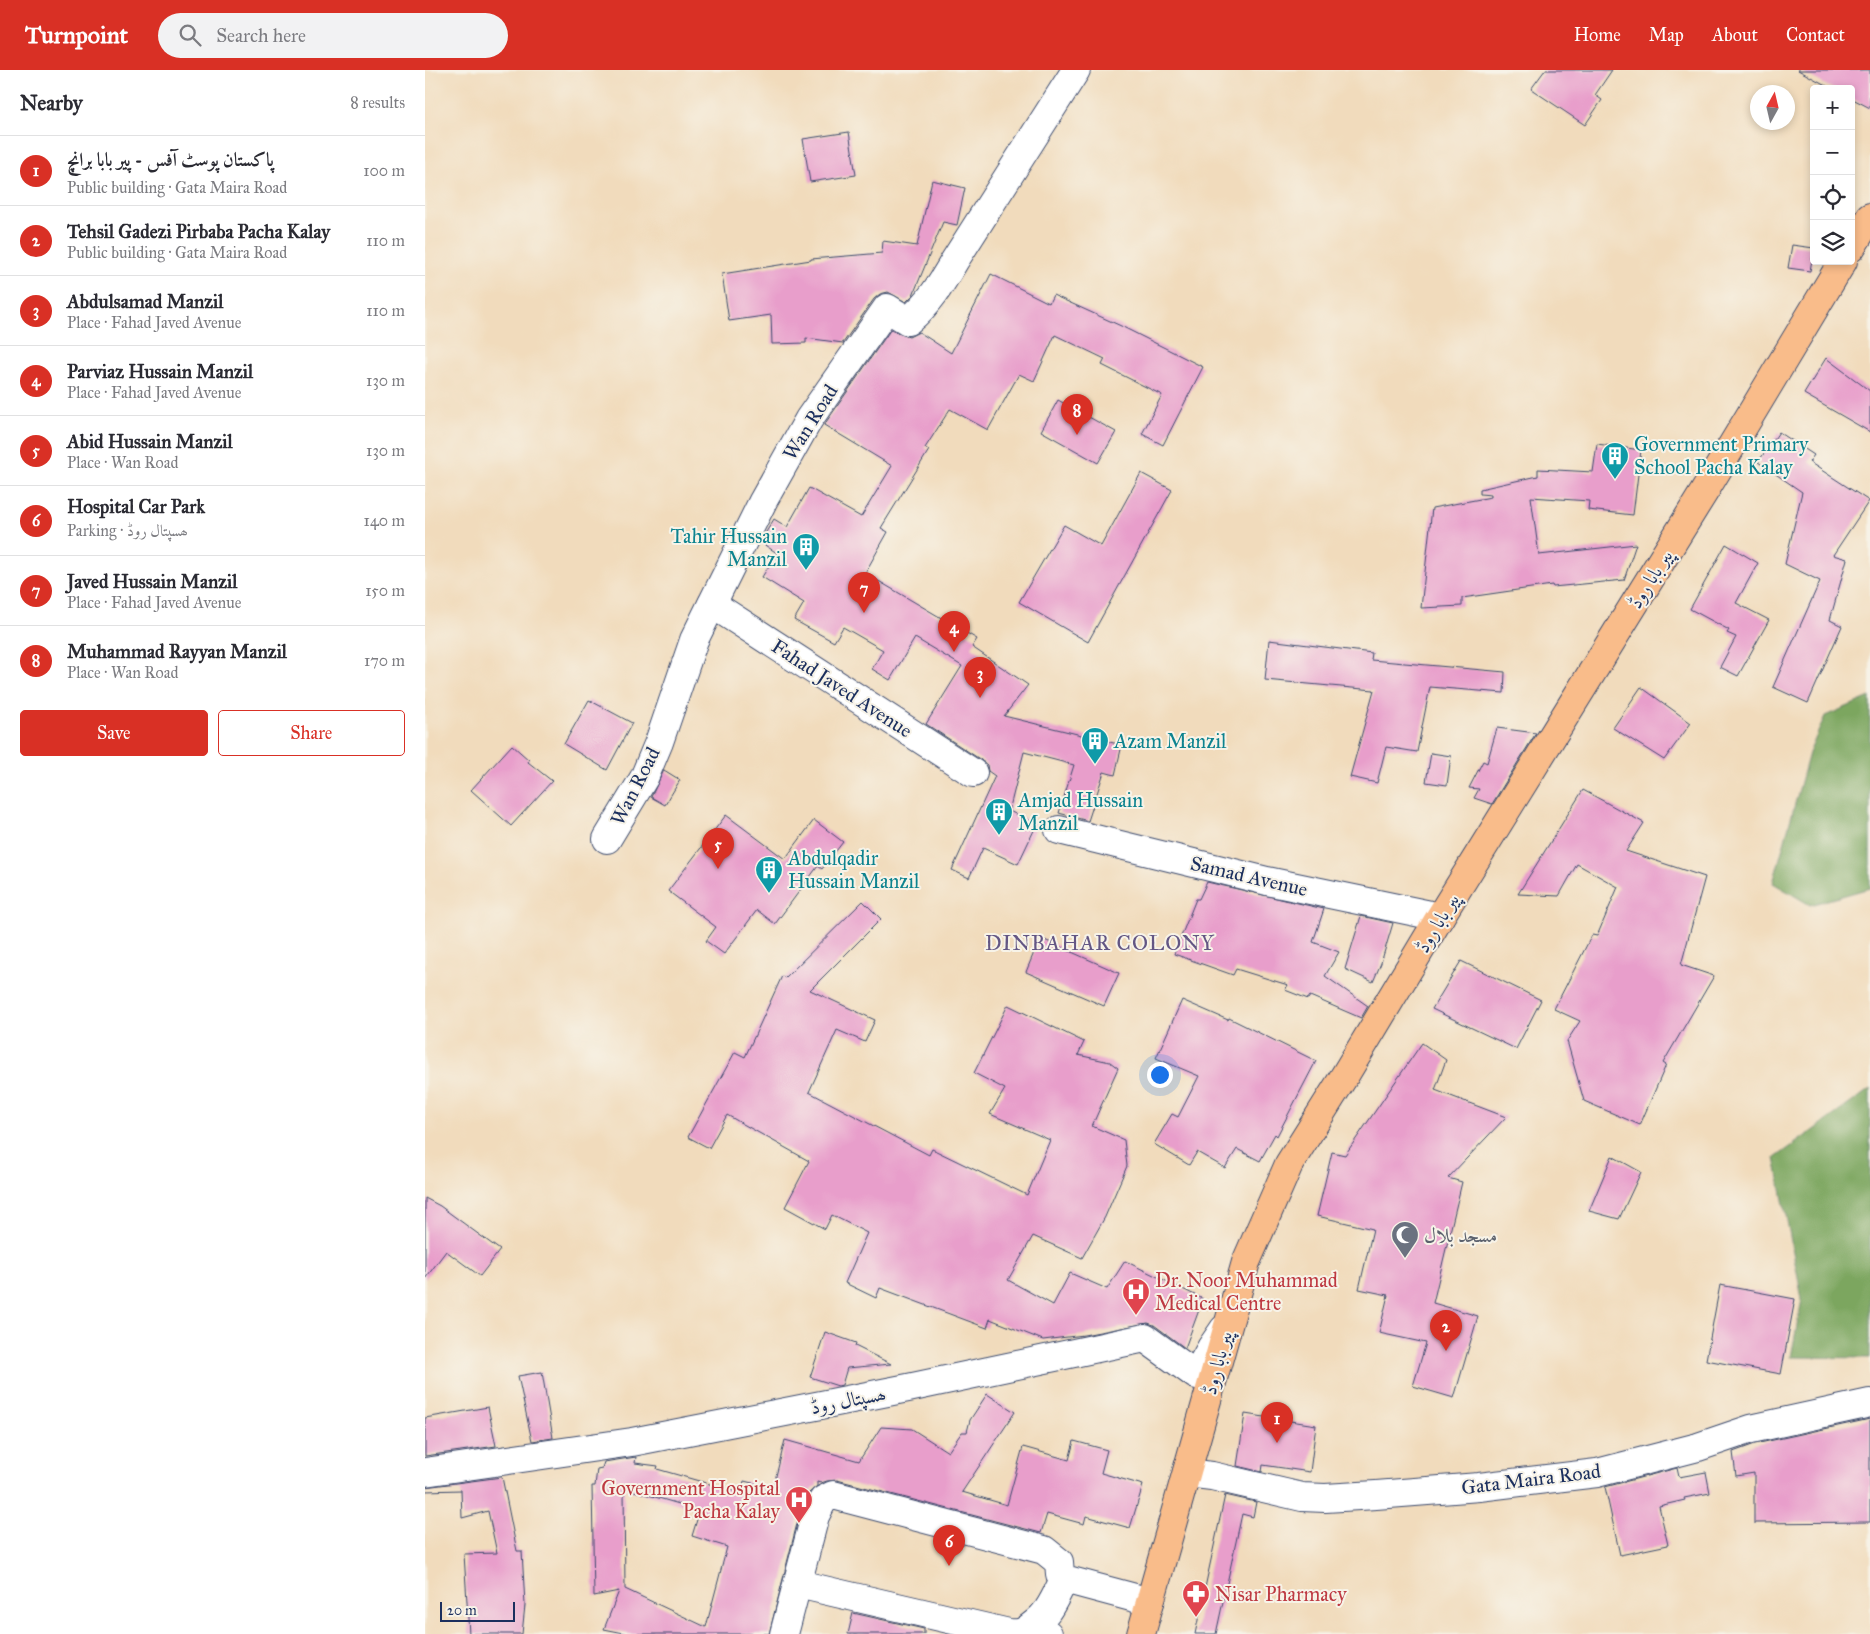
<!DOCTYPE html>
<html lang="en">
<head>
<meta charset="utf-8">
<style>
	:root { --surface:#fff; --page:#f2f2f3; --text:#2b2b33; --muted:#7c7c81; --line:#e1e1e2; --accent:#d93025 }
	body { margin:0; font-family:"IM FELL Great Primer",Amiri,serif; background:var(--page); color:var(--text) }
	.controls { position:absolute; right:15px; top:15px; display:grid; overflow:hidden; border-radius:5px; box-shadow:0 2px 8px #0003 }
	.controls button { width:45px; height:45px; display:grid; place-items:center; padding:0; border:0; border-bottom:1px solid var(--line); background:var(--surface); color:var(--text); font:25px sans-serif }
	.compass { position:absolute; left:1325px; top:15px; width:45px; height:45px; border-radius:50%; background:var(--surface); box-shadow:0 2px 8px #0003; rotate:8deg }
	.scale { position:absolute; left:15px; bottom:12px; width:75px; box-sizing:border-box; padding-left:5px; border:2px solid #1b2f5e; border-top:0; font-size:14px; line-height:18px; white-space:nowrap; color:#1b2f5e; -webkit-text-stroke:4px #f7f3e8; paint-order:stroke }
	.you { position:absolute; left:734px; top:1004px; width:18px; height:18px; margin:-12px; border:4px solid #fff; border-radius:50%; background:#1a73e8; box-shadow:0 0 0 8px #1a73e833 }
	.badge { display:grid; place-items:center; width:32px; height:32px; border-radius:50%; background:var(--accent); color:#fff; font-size:16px; font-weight:700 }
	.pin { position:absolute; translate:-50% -41px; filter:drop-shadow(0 1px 2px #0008) }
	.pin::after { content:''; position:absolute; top:26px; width:18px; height:15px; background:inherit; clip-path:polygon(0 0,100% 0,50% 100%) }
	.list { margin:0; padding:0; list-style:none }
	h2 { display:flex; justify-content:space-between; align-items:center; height:65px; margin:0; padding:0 20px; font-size:21px }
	h2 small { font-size:16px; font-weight:400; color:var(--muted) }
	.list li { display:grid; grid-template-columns:32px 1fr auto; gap:15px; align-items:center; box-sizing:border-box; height:70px; padding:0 20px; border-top:1px solid var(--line) }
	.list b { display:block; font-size:19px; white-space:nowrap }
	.list p { margin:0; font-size:16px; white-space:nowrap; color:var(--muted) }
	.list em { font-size:16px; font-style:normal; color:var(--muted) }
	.actions { display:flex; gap:10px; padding:15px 20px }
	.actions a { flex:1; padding:11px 0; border:1px solid var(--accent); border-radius:5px; text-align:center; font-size:18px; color:var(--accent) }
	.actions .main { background:var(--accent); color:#fff }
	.icon { flex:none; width:28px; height:28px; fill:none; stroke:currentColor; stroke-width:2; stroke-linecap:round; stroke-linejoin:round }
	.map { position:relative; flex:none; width:1445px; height:1564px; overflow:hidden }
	header { display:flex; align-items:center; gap:30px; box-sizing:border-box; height:70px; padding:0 25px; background:var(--accent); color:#fff }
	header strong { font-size:24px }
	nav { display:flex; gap:28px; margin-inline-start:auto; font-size:18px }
	.search { width:350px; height:45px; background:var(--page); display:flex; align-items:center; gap:12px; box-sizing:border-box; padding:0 18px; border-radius:28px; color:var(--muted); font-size:19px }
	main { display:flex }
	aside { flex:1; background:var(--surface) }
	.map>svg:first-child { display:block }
	.forest { fill:#7ca65f; stroke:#4c6a5e }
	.building { fill:#e89ecb; fill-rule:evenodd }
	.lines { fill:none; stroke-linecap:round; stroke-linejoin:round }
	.minor-casing { stroke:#3b496c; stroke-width:30 }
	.major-casing { stroke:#3b496c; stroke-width:30 }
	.minor { stroke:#fff; stroke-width:28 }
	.major { stroke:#f9bc8a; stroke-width:28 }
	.labels { text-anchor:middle; stroke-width:4; stroke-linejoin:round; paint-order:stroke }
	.street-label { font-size:20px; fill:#1b2f5e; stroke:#f7f3e8 }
	.culture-label { font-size:20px; fill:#0d838f; stroke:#f7f3e8; text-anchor:start }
	.worship-label { font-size:20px; fill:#5b616d; stroke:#f7f3e8; text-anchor:start }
	.health-label { font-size:20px; fill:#be3a42; stroke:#f7f3e8; text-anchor:start }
	.neighbourhood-label { font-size:21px; letter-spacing:1px; fill:#635684; stroke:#f7f3e8 }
</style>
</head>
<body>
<header>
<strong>Turnpoint</strong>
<div class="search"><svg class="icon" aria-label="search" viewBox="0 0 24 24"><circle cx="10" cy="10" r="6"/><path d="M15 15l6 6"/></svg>Search here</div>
<nav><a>Home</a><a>Map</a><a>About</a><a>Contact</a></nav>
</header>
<main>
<aside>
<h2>Nearby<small>8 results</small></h2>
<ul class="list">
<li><span class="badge">1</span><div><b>پاکستان پوسٹ آفس - پیر بابا برانچ</b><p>Public building · Gata Maira Road</p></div><em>100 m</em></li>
<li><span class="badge">2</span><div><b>Tehsil Gadezi Pirbaba Pacha Kalay</b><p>Public building · Gata Maira Road</p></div><em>110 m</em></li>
<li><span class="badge">3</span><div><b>Abdulsamad Manzil</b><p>Place · Fahad Javed Avenue</p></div><em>110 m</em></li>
<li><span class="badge">4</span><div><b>Parviaz Hussain Manzil</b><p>Place · Fahad Javed Avenue</p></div><em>130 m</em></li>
<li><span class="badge">5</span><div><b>Abid Hussain Manzil</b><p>Place · Wan Road</p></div><em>130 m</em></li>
<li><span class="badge">6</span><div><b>Hospital Car Park</b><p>Parking · ھسپتال روڈ</p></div><em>140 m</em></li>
<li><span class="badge">7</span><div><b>Javed Hussain Manzil</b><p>Place · Fahad Javed Avenue</p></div><em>150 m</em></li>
<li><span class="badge">8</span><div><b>Muhammad Rayyan Manzil</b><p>Place · Wan Road</p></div><em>170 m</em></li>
</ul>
<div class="actions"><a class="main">Save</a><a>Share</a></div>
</aside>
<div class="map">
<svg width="1445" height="1564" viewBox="0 0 1445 1564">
	<rect width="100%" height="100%" fill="#f7f3e8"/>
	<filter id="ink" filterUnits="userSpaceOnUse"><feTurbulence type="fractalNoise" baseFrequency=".02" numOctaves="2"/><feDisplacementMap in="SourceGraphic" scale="10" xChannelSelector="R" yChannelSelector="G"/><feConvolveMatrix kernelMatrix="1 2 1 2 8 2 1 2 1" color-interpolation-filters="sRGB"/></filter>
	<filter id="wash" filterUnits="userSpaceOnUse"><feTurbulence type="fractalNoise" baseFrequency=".0096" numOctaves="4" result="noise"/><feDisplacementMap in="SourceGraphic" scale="20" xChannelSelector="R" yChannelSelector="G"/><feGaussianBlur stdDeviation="1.12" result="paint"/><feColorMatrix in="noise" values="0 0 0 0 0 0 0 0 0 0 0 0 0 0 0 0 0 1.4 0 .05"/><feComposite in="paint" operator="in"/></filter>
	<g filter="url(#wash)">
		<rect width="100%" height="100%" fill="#f1dbbc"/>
		<g class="forest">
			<path d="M 1445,627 L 1445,818 L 1385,835 L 1348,813 L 1384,683 L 1400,646 Z"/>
			<path d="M 1445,1019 L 1445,1288 L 1366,1287 L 1377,1229 L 1350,1088 Z"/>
		</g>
		<g id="blocks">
			<g class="building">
				<path d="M 1120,0 L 1187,0 L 1170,25 L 1177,30 L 1160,55 L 1106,19 Z"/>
				<path d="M 1373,0 L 1445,0 L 1445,38 L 1426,28 L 1426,19 L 1408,19 Z"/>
				<path d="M 424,62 L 431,105 L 385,112 L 378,69 Z"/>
				<path d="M 507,110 L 540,118 L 532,155 L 518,152 L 488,225 L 481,232 L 463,222 L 455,224 L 449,229 L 418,273 L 381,268 L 381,273 L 347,274 L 346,245 L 304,251 L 297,204 L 386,190 L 386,189 L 457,183 L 458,171 L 492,176 Z"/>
				<path d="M 1367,175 L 1389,178 L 1385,201 L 1363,198 Z"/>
				<path d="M 566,204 L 624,233 L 628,225 L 696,256 L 778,297 L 738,375 L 717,364 L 737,325 L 677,295 L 680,289 L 630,265 L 609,311 L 594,304 L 563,360 L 525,339 L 500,378 L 504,380 L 456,458 L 463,462 L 440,503 L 552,569 L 547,577 L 603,615 L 579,646 L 697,675 L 690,705 L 679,702 L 663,751 L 634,743 L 649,695 L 599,682 L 584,741 L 612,754 L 593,794 L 558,778 L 544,808 L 527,800 L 570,706 L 563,701 L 562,695 L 556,690 L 501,654 L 537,596 L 490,568 L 465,610 L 447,599 L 458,580 L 418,557 L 409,572 L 369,550 L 379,533 L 337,507 L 352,483 L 335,472 L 349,449 L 362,457 L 384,418 L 436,447 L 467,396 L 399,355 L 466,259 L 475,264 L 484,267 L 494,262 L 526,283 Z"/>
				<path d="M 1401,288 L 1445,321 L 1445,362 L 1379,324 Z"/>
				<path d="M 633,330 L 691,362 L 673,393 L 616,361 Z"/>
				<path d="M 1354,362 L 1389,385 L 1384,392 L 1444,431 L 1408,485 L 1422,489 L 1405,550 L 1417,556 L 1383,633 L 1348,617 L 1395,511 L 1360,494 L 1377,422 L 1333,392 Z"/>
				<path d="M 1172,374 L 1216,380 L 1208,445 L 1163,440 L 1164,431 L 1106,427 L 1114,485 L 1211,474 L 1199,510 L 1128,517 L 1127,515 L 1037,528 L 1037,536 L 996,538 L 1007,438 L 1066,427 L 1066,425 L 1055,424 L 1055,419 L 1113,406 L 1113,399 L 1168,402 Z"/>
				<path d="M 716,403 L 747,420 L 663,572 L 594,532 L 639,455 L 676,476 Z"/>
				<path d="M 1301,474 L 1333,493 L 1311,533 L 1344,550 L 1313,606 L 1295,597 L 1311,567 L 1302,563 L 1304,560 L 1265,539 Z"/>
				<path d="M 844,570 L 947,583 L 946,590 L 1080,602 L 1079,623 L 1005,617 L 992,682 L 961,677 L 952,713 L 925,707 L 949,620 L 840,610 Z"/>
				<path d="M 1216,617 L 1266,653 L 1239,690 L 1188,658 Z"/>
				<path d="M 164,630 L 207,653 L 182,700 L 139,674 Z"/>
				<path d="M 1072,658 L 1111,663 L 1067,734 L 1049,728 L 1054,719 L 1044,718 L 1058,691 L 1062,693 Z"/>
				<path d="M 87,675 L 104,690 L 103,692 L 127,711 L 86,756 L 46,720 Z"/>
				<path d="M 1006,683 L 1026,686 L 1022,715 L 1001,712 Z"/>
				<path d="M 239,700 L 255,710 L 240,735 L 226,727 Z"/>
				<path d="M 1158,720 L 1219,753 L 1201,781 L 1280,807 L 1256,895 L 1289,906 L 1238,993 L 1241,995 L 1215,1055 L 1159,1031 L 1142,971 L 1155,951 L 1129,939 L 1167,865 L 1172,866 L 1193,817 L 1152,794 L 1134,826 L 1093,824 Z"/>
				<path d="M 301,745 L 360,789 L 389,750 L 418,772 L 397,799 L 393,796 L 350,854 L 332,840 L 299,884 L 281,871 L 291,857 L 243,821 Z"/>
				<path d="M 782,812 L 899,839 L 888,872 L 914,882 L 900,906 L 943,936 L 936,948 L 885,926 L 883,929 L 860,920 L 863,915 L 811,899 L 808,905 L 749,884 L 771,829 L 774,829 Z"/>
				<path d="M 438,831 L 456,849 L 385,920 L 450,950 L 440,972 L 412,960 L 384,1022 L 504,1085 L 507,1079 L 602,1125 L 625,1070 L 565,1044 L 580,1019 L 549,1003 L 583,935 L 659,972 L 653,985 L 685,992 L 693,998 L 667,1056 L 699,1070 L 702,1096 L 680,1147 L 657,1188 L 608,1166 L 583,1210 L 628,1235 L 645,1203 L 682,1219 L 700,1191 L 778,1229 L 760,1278 L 729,1255 L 723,1253 L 659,1265 L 618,1270 L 565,1249 L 562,1258 L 455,1218 L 451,1228 L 420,1213 L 442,1163 L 407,1145 L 400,1159 L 360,1137 L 384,1091 L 302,1045 L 284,1078 L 263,1067 L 310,982 L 320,987 L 357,906 L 360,908 Z"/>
				<path d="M 936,846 L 968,853 L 956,893 L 948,912 L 920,899 Z"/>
				<path d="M 615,868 L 694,903 L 679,936 L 601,902 Z"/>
				<path d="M 1036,891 L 1116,930 L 1091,979 L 1007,939 Z"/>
				<path d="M 757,930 L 803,950 L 804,948 L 891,991 L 852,1066 L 850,1064 L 835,1091 L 812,1079 L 800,1098 L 772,1082 L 764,1095 L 729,1074 L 747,1044 L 753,1047 L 774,1006 L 731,988 Z"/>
				<path d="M 997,973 L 1021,990 L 1010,1020 L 1081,1047 L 1023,1108 L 1037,1112 L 1008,1233 L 1053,1246 L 1029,1328 L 988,1316 L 1001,1273 L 954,1263 L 963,1225 L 934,1219 L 948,1159 L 892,1146 L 907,1082 L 920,1085 Z"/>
				<path d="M 1187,1086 L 1216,1102 L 1194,1149 L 1164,1141 Z"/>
				<path d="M 0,1128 L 15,1136 L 75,1180 L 55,1206 L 21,1181 L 0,1209 Z"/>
				<path d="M 1295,1215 L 1370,1229 L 1356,1304 L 1281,1290 Z"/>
				<path d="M 400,1262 L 431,1273 L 430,1276 L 466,1294 L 422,1298 L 417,1315 L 413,1316 L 385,1307 Z"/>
				<path d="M 117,1302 L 128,1368 L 107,1371 L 93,1306 Z"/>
				<path d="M 562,1324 L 590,1342 L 537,1422 L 582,1435 L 598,1377 L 644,1390 L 649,1371 L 682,1380 L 676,1403 L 718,1415 L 705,1458 L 661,1446 L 659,1454 L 622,1444 L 616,1463 L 412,1410 L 402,1411 L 396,1413 L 392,1412 L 392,1416 L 384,1423 L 375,1442 L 344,1564 L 204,1564 L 179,1559 L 194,1521 L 169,1526 L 167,1416 L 170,1416 L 172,1399 L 177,1398 L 179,1392 L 211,1387 L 210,1393 L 233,1396 L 232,1399 L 316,1423 L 319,1411 L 348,1418 L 360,1370 L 434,1391 L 456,1357 L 487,1359 L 523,1382 L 537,1362 L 542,1362 L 545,1350 ZM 199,1418 L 275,1440 L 267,1466 L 302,1477 L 281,1557 L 200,1519 Z"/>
				<path d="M 63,1337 L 71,1376 L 0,1386 L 0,1348 Z"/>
				<path d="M 820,1344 L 891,1355 L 885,1402 L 838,1395 L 837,1402 L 812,1396 Z"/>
				<path d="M 1445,1349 L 1445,1452 L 1329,1453 L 1329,1403 L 1311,1406 L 1308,1382 L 1330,1374 Z"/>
				<path d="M 1252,1398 L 1254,1407 L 1281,1402 L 1285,1423 L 1259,1428 L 1260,1430 L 1234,1436 L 1243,1475 L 1195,1485 L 1180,1417 Z"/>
				<path d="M 77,1407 L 92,1481 L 97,1481 L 100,1535 L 97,1564 L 44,1564 L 39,1484 L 72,1483 L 63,1441 L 37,1448 L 36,1420 L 0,1421 L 0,1417 Z"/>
				<path d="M 800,1425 L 831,1432 L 828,1447 L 817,1444 L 791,1564 L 770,1564 Z"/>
				<path d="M 428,1543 L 499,1559 L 499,1564 L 423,1564 Z"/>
			</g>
		</g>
	</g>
	<g filter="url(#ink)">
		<use href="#blocks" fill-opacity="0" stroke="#3b496c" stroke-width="1"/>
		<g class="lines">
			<defs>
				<g id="minor">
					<path d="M 287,534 L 548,703"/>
					<path d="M 634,760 L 842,811 L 1015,847"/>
					<path d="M 182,769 L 219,708 L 234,672 L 269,570 L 338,431 L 384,349 L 462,238 L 483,251 C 505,233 516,214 530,190 L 651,0"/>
					<path d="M 0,1402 L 207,1372 L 483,1318 L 720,1268 L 771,1305 L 786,1278 L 799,1259"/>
					<path d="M 762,1403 L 787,1406 L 877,1427 L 900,1428 L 951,1425 L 1054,1417 L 1172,1403 L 1273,1377 L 1326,1359 L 1445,1333"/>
					<path d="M 373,1514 L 584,1563 L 623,1564"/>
					<path d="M 359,1564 L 390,1446 L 398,1430 L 408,1425 L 619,1480 L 634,1492 L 635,1504 L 639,1509 L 725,1532"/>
					<path d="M 595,1564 C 622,1547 626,1537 639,1509"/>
				</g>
				<g id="major">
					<path d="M 1426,178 L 1445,147"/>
					<path d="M 716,1564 L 821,1192 L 864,1094 L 920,1005 L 1015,847 L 1279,422 L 1418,191"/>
				</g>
			</defs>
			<use href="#minor" class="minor-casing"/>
			<use href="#major" class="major-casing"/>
			<use href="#minor" class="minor"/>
			<use href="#major" class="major"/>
		</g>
	</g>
	<defs>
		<symbol id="building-pin" viewBox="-11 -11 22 30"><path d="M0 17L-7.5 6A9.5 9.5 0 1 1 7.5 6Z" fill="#0f9aa8" stroke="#f7f3e8"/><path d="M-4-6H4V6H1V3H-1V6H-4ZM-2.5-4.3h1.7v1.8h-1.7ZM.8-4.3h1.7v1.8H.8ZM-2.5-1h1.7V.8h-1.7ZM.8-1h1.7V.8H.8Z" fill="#fff"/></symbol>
		<symbol id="mosque-pin" viewBox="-11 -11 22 30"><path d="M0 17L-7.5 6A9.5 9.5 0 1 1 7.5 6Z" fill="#6b7280" stroke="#f7f3e8"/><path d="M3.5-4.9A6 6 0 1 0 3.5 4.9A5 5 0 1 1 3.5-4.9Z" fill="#fff"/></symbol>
		<symbol id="hospital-pin" viewBox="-11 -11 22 30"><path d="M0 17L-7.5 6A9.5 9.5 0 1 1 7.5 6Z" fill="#e0444e" stroke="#f7f3e8"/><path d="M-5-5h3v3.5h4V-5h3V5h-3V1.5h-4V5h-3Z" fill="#fff"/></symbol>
		<symbol id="pharmacy-pin" viewBox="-11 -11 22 30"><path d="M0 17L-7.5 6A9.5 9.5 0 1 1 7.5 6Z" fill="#e0444e" stroke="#f7f3e8"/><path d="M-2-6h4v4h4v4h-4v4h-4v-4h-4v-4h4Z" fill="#fff"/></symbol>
	</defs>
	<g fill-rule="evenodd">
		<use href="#building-pin" x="1174" y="370" width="32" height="43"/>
		<use href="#building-pin" x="365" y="461" width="32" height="43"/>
		<use href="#building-pin" x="654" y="655" width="32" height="43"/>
		<use href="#building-pin" x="558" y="726" width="32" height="43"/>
		<use href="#building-pin" x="328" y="784" width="32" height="43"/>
		<use href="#mosque-pin" x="964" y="1149" width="32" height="43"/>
		<use href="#hospital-pin" x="695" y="1206" width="32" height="43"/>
		<use href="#hospital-pin" x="358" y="1414" width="32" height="43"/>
		<use href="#pharmacy-pin" x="755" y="1508" width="32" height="43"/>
	</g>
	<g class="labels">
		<g class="street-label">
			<text transform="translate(385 352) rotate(-58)" y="7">Wan Road</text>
			<text transform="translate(1225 509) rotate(-58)" y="7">پیر بابا روڈ</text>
			<text transform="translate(417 618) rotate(33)" y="7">Fahad Javed Avenue</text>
			<text transform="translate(210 716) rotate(-63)" y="7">Wan Road</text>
			<text transform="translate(824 806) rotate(13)" y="7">Samad Avenue</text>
			<text transform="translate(1012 853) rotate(-59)" y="7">پیر بابا روڈ</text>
			<text transform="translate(792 1293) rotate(-75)" y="7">پیر بابا روڈ</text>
			<text transform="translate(423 1330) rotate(-11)" y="7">ھسپتال روڈ</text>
			<text transform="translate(1106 1409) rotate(-7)" y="7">Gata Maira Road</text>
		</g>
		<g class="culture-label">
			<text x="1209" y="381">Government Primary<tspan x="1209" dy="23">School Pacha Kalay</tspan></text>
			<text x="362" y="473" text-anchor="end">Tahir Hussain<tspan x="362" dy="23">Manzil</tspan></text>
			<text x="689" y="678">Azam Manzil</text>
			<text x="593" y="737">Amjad Hussain<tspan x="593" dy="23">Manzil</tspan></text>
			<text x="363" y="795">Abdulqadir<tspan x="363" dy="23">Hussain Manzil</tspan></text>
		</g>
		<g class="worship-label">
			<text x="999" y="1172">مسجد بلال</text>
		</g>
		<g class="health-label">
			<text x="730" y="1217">Dr. Noor Muhammad<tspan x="730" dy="23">Medical Centre</tspan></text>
			<text x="355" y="1425" text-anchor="end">Government Hospital<tspan x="355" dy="23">Pacha Kalay</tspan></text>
			<text x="790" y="1531">Nisar Pharmacy</text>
		</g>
		<g class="neighbourhood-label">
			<text x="675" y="880">DINBAHAR COLONY</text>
		</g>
	</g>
</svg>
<div class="controls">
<button>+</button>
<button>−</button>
<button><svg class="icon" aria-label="locate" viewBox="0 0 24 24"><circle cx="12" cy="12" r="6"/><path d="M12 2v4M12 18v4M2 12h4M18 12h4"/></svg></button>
<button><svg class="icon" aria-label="layers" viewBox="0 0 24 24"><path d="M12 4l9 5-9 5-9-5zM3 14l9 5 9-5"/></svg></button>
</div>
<svg class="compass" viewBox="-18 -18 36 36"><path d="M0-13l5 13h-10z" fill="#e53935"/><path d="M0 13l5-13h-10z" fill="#7c7c81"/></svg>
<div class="scale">20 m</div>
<div class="you"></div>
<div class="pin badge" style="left:852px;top:1373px">1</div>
<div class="pin badge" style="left:1021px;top:1281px">2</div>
<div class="pin badge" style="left:555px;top:628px">3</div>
<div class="pin badge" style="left:529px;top:582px">4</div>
<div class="pin badge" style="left:293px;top:799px">5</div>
<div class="pin badge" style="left:524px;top:1496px">6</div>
<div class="pin badge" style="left:439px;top:543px">7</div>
<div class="pin badge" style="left:652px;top:365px">8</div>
</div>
</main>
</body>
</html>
